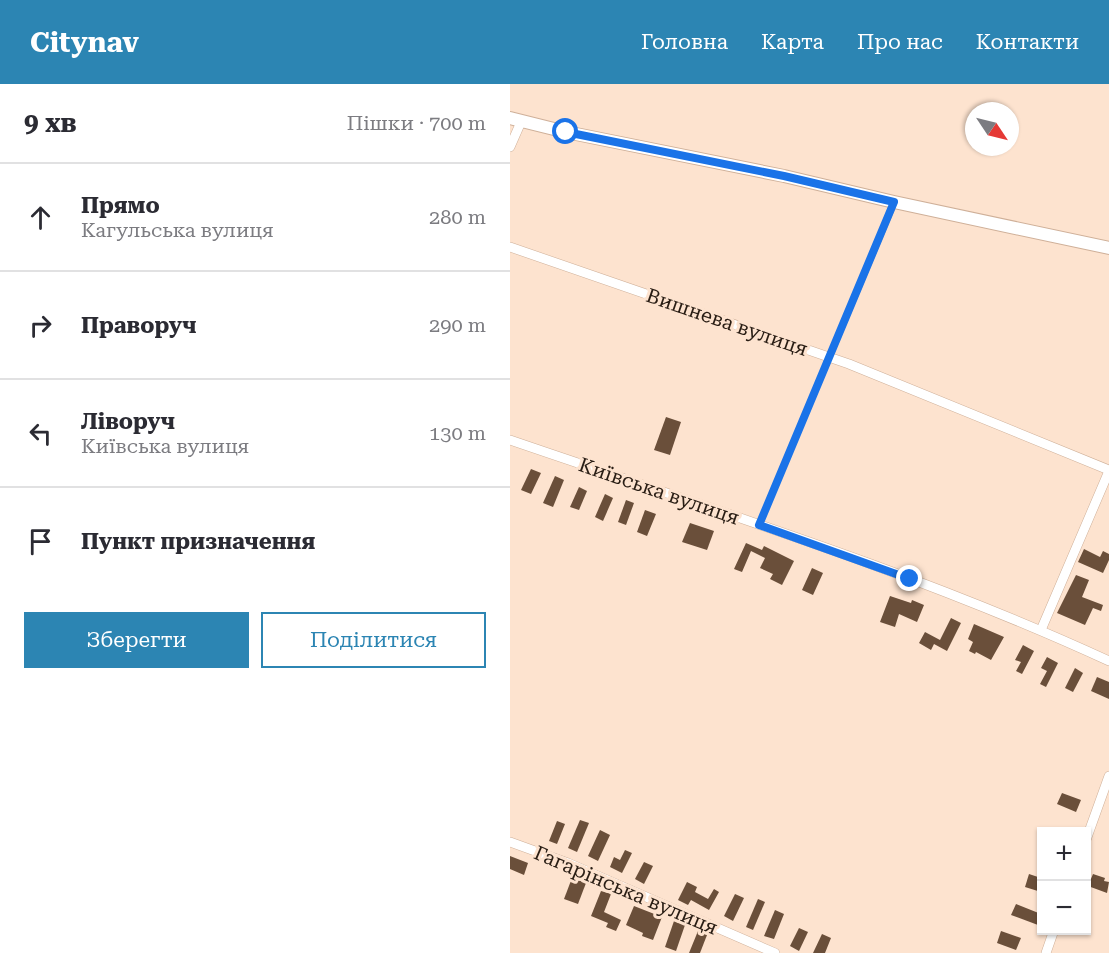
<!DOCTYPE html>
<html lang="uk">
<head>
<meta charset="utf-8">
<style>
	:root { --surface:#fff; --page:#f7f7f7; --text:#2b2b33; --muted:#7c7c81; --line:#e1e1e2; --accent:#2c85b3 }
	body { margin:0; font-family:"Roboto Serif",serif; background:var(--page); color:var(--text) }
	.controls { position:absolute; right:18px; bottom:18px; display:grid; overflow:hidden; border-radius:0px; box-shadow:0 2px 4px #0004 }
	.controls button { width:54px; height:54px; display:grid; place-items:center; padding:0; border:0; border-bottom:2px solid var(--line); background:var(--surface); color:var(--text); font:30px sans-serif }
	.compass { position:absolute; left:455px; top:18px; width:54px; height:54px; border-radius:50%; background:var(--surface); box-shadow:0 2px 4px #0004; rotate:125deg }
	.stop { position:absolute; width:18px; height:18px; margin:-14px; border:4px solid #1a73e8; border-radius:50%; background:#fff }
	.stop.end { background:#1a73e8; border-color:#fff; box-shadow:0 2px 6px #0008 }
	.list { margin:0; padding:0; list-style:none }
	h2 { display:flex; justify-content:space-between; align-items:center; height:78px; margin:0; padding:0 24px; font-size:26px }
	h2 small { font-size:20px; font-weight:400; color:var(--muted) }
	.list li { display:grid; grid-template-columns:39px 1fr auto; gap:18px; align-items:center; box-sizing:border-box; height:108px; padding:0 24px; border-top:2px solid var(--line) }
	.list b { display:block; font-size:22px; white-space:nowrap }
	.list p { margin:0; font-size:20px; white-space:nowrap; color:var(--muted) }
	.list em { font-size:20px; font-style:normal; color:var(--muted) }
	.actions { display:flex; gap:12px; padding:18px 24px }
	.actions a { flex:1; padding:14px 0; border:2px solid var(--accent); border-radius:0px; text-align:center; font-size:21px; color:var(--accent) }
	.actions .main { background:var(--accent); color:#fff }
	.icon { flex:none; width:33px; height:33px; fill:none; stroke:currentColor; stroke-width:2; stroke-linecap:round; stroke-linejoin:round }
	.map { position:relative; flex:none; width:599px; height:869px; overflow:hidden }
	header { display:flex; align-items:center; gap:36px; box-sizing:border-box; height:84px; padding:0 30px; background:var(--accent); color:#fff }
	header strong { font-size:28px }
	nav { display:flex; gap:33px; margin-inline-start:auto; font-size:21px }
	main { display:flex }
	aside { flex:1; background:var(--surface) }
	.map>svg:first-child { display:block }
	.building { fill:#6a4f3a }
	.lines { fill:none; stroke-linecap:round; stroke-linejoin:round }
	.service-casing { stroke:#cfb099; stroke-width:6 }
	.minor-casing { stroke:#cfb099; stroke-width:10 }
	.tertiary-casing { stroke:#cfb099; stroke-width:14 }
	.service { stroke:#fff; stroke-width:4.5 }
	.minor { stroke:#fff; stroke-width:9 }
	.tertiary { stroke:#fff; stroke-width:12 }
	.route { stroke:#1a73e8; stroke-width:8 }
	.labels { text-anchor:middle; stroke-width:6; stroke-linejoin:round; paint-order:stroke }
	.street-label { font-size:20px; fill:#291d14; stroke:#fde3cf }
</style>
</head>
<body>
<header>
<strong>Citynav</strong>
<nav><a>Головна</a><a>Карта</a><a>Про нас</a><a>Контакти</a></nav>
</header>
<main>
<aside>
<h2>9 хв<small>Пішки · 700 m</small></h2>
<ul class="list">
<li><svg class="icon" aria-label="ahead" viewBox="0 0 24 24"><path d="M12 20V5M6 11l6-6 6 6"/></svg><div><b>Прямо</b><p>Кагульська вулиця</p></div><em>280 m</em></li>
<li><svg class="icon" aria-label="right" viewBox="0 0 24 24"><path d="M7 20v-9h11M14 6l5 5-5 5"/></svg><div><b>Праворуч</b></div><em>290 m</em></li>
<li><svg class="icon" aria-label="left" viewBox="0 0 24 24"><path d="M17 20v-9H6M10 6l-5 5 5 5"/></svg><div><b>Ліворуч</b><p>Київська вулиця</p></div><em>130 m</em></li>
<li><svg class="icon" aria-label="arrive" viewBox="0 0 24 24"><path d="M6 21V4h12l-3 4 3 4H6"/></svg><div><b>Пункт призначення</b></div></li>
</ul>
<div class="actions"><a class="main">Зберегти</a><a>Поділитися</a></div>
</aside>
<div class="map">
<svg width="599" height="869" viewBox="0 0 599 869">
	<rect width="100%" height="100%" fill="#fde3cf"/>
	<g class="building">
		<path d="M 156,333 L 171,338 L 160,371 L 144,366 Z"/>
		<path d="M 21,385 L 31,389 L 21,410 L 11,406 Z"/>
		<path d="M 45,392 L 54,396 L 43,423 L 33,419 Z"/>
		<path d="M 69,403 L 77,407 L 69,426 L 60,423 Z"/>
		<path d="M 95,410 L 103,414 L 93,437 L 85,433 Z"/>
		<path d="M 116,416 L 124,419 L 116,441 L 108,438 Z"/>
		<path d="M 135,426 L 146,430 L 137,452 L 127,448 Z"/>
		<path d="M 180,439 L 204,447 L 197,466 L 172,458 Z"/>
		<path d="M 236,459 L 252,466 L 254,462 L 284,477 L 272,501 L 260,495 L 263,490 L 250,484 L 255,474 L 241,467 L 232,488 L 224,485 Z"/>
		<path d="M 574,465 L 590,473 L 593,467 L 599,470 L 599,476 L 593,489 L 568,478 Z"/>
		<path d="M 302,484 L 313,489 L 303,511 L 292,506 Z"/>
		<path d="M 566,491 L 579,496 L 572,513 L 593,521 L 591,527 L 583,524 L 575,541 L 547,529 Z"/>
		<path d="M 380,512 L 401,519 L 402,516 L 414,521 L 407,538 L 389,530 L 385,543 L 370,538 Z"/>
		<path d="M 441,534 L 451,539 L 437,567 L 424,560 L 421,566 L 409,559 L 415,548 L 430,556 Z"/>
		<path d="M 464,540 L 494,553 L 481,576 L 466,568 L 465,570 L 459,567 L 463,558 L 458,555 Z"/>
		<path d="M 513,561 L 524,567 L 512,590 L 506,587 L 511,578 L 505,576 Z"/>
		<path d="M 537,573 L 548,579 L 536,603 L 530,600 L 537,587 L 531,584 Z"/>
		<path d="M 565,584 L 573,589 L 563,608 L 555,604 Z"/>
		<path d="M 587,593 L 599,598 L 599,615 L 581,607 Z"/>
		<path d="M 552,709 L 571,716 L 566,728 L 547,720 Z"/>
		<path d="M 70,736 L 79,739 L 67,768 L 58,764 Z"/>
		<path d="M 47,737 L 55,740 L 47,760 L 39,757 Z"/>
		<path d="M 90,746 L 100,751 L 88,777 L 78,772 Z"/>
		<path d="M 115,766 L 122,769 L 112,789 L 100,783 L 104,773 L 110,776 Z"/>
		<path d="M 0,772 L 18,779 L 14,791 L 0,785 Z"/>
		<path d="M 134,778 L 143,782 L 134,800 L 125,795 Z"/>
		<path d="M 519,790 L 531,794 L 531,808 L 515,803 Z"/>
		<path d="M 583,790 L 595,794 L 594,797 L 599,798 L 597,809 L 578,802 Z"/>
		<path d="M 62,794 L 76,799 L 68,820 L 54,815 Z"/>
		<path d="M 177,798 L 187,803 L 185,808 L 198,815 L 204,805 L 209,808 L 199,826 L 181,816 L 178,821 L 168,816 Z"/>
		<path d="M 91,807 L 101,810 L 94,828 L 111,836 L 106,847 L 96,843 L 98,839 L 81,832 Z"/>
		<path d="M 225,810 L 234,814 L 223,837 L 214,832 Z"/>
		<path d="M 248,815 L 255,818 L 243,846 L 236,843 Z"/>
		<path d="M 506,820 L 531,830 L 528,841 L 501,831 Z"/>
		<path d="M 124,822 L 152,833 L 143,856 L 132,852 L 133,849 L 116,841 Z"/>
		<path d="M 265,826 L 274,830 L 264,855 L 254,852 Z"/>
		<path d="M 164,837 L 175,841 L 166,867 L 155,863 Z"/>
		<path d="M 289,844 L 298,848 L 289,867 L 280,862 Z"/>
		<path d="M 188,847 L 197,851 L 190,869 L 179,869 Z"/>
		<path d="M 491,847 L 511,854 L 506,866 L 487,859 Z"/>
		<path d="M 312,850 L 321,854 L 315,869 L 303,869 Z"/>
	</g>
	<g class="lines">
		<defs>
			<path id="service" d="M 249,441 L 384,120"/>
			<g id="minor">
				<path d="M 0,63 L 11,38"/>
				<path d="M 0,163 L 339,280 L 599,386"/>
				<path d="M 0,356 C 201,425 406,488 599,577"/>
				<path d="M 531,546 L 599,387"/>
				<path d="M 576,756 L 599,692"/>
				<path d="M 0,758 L 58,779 L 265,869"/>
				<path d="M 536,869 L 544,846"/>
			</g>
			<path id="tertiary" d="M 0,34 L 56,48 L 274,92 L 384,118 L 599,164"/>
		</defs>
		<use href="#service" class="service-casing"/>
		<use href="#minor" class="minor-casing"/>
		<use href="#tertiary" class="tertiary-casing"/>
		<use href="#service" class="service"/>
		<use href="#minor" class="minor"/>
		<use href="#tertiary" class="tertiary"/>
	</g>
	<g class="lines">
		<path class="route" d="M 56,48 L 274,92 L 384,118 L 249,441 L 400,495"/>
	</g>
	<g class="labels">
		<g class="street-label">
			<text transform="translate(217 238) rotate(19)" y="7">Вишнева вулиця</text>
			<text transform="translate(149 407) rotate(19)" y="7">Київська вулиця</text>
			<text transform="translate(116 806) rotate(23)" y="7">Гагарінська вулиця</text>
		</g>
	</g>
</svg>
<div class="controls">
<button>+</button>
<button>−</button>
</div>
<svg class="compass" viewBox="-18 -18 36 36"><path d="M0-13l5 13h-10z" fill="#e53935"/><path d="M0 13l5-13h-10z" fill="#7c7c81"/></svg>
<div class="stop" style="left:56px;top:48px"></div>
<div class="stop end" style="left:400px;top:495px"></div>
</div>
</main>
</body>
</html>
